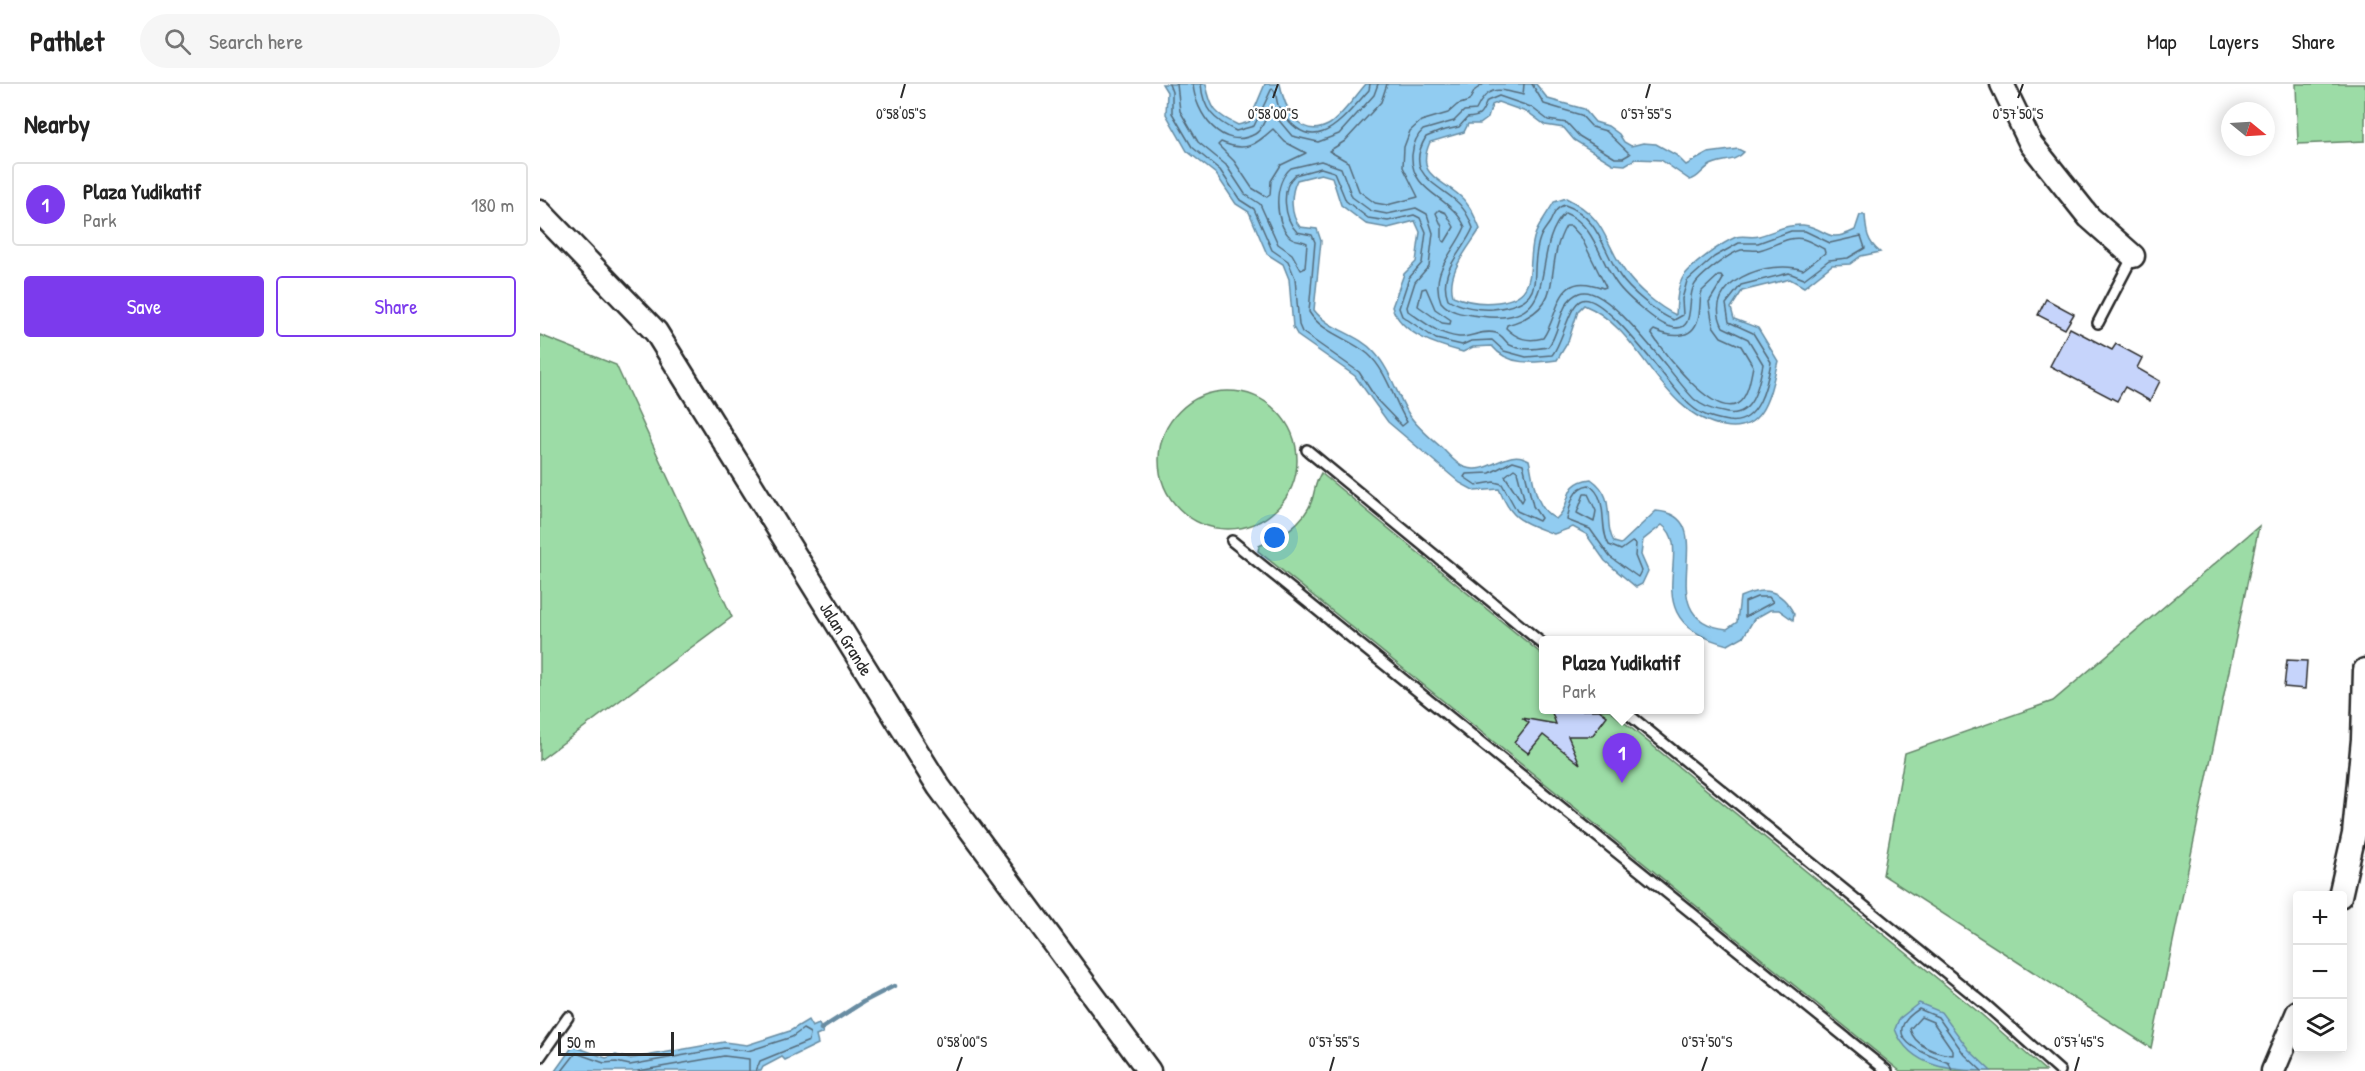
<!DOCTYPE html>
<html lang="en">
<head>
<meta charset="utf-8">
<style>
	:root { --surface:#fff; --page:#f6f6f6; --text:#222; --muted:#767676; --line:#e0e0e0; --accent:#7c3aed }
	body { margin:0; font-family:"Patrick Hand",sans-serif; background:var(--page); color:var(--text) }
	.controls { position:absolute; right:18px; bottom:18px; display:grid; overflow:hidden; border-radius:6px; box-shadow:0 3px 15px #0003 }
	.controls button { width:54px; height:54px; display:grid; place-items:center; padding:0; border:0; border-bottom:2px solid var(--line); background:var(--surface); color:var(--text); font:30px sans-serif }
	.compass { position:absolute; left:1681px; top:18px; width:54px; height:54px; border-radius:50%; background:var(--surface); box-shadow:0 3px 15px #0003; rotate:108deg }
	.scale { position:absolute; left:18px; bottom:15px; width:116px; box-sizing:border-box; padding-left:6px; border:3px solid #2b2b2b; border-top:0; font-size:16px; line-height:21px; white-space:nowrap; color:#2b2b2b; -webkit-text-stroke:4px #fff; paint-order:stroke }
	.you { position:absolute; left:735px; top:454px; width:21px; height:21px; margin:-15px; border:4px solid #fff; border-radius:50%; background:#1a73e8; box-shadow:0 0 0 9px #1a73e833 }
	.badge { display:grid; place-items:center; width:39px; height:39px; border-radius:50%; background:var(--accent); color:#fff; font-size:20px; font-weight:700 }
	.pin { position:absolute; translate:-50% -50px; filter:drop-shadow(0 2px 3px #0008) }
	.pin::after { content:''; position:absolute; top:32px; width:21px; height:18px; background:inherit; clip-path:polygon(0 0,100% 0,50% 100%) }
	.popup { position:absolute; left:999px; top:552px; width:165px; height:78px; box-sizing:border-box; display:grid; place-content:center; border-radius:6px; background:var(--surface); filter:drop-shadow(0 2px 4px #0005); font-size:20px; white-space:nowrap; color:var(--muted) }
	.popup b { font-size:22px; color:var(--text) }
	.popup::after { content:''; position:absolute; left:50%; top:100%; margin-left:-12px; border:12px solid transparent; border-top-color:var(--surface) }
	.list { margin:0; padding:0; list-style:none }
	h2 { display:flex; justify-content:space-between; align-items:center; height:78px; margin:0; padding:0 24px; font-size:26px }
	h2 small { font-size:20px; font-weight:400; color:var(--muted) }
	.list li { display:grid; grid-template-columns:39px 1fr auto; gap:18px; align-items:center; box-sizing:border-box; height:84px; margin:0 12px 12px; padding:0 12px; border:2px solid var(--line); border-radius:6px }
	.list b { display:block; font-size:22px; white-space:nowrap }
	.list p { margin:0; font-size:20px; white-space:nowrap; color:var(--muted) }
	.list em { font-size:20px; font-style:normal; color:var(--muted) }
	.actions { display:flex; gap:12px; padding:18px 24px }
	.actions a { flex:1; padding:14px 0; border:2px solid var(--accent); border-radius:6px; text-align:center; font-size:21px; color:var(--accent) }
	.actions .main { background:var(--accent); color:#fff }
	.icon { flex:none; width:33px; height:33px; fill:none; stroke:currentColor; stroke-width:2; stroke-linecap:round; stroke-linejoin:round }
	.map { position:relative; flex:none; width:1825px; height:987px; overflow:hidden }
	header { display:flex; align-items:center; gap:36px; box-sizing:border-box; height:84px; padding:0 30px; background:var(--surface); border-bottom:2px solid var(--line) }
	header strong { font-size:28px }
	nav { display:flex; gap:33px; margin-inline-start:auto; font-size:21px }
	.search { width:420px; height:54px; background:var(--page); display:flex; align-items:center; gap:15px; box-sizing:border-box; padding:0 21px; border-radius:33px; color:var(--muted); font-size:22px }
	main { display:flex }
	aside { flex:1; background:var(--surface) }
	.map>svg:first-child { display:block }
	.green { fill:#9cdca6; stroke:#648468; stroke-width:1.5 }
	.water { fill:#91ccf1; stroke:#688ca2; stroke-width:1.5 }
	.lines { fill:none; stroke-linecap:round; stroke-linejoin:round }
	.shore { stroke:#546b7a; stroke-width:1.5 }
	.stream { stroke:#688ca2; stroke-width:4.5 }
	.building { fill:#c6d4fb; stroke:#2b2b2b; stroke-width:1.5 }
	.service-casing { stroke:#2b2b2b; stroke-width:14 }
	.tertiary-casing { stroke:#2b2b2b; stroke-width:27 }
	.service { stroke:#fff; stroke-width:9 }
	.tertiary { stroke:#fff; stroke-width:22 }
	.ticks { fill:none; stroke:#2b2b2b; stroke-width:2 }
	.labels { text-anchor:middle; stroke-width:4.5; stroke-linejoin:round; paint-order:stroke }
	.street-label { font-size:18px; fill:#2b2b2b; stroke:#fff }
	.ticks-label { font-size:15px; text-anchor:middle; fill:#2b2b2b; stroke:#fff; stroke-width:4.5; stroke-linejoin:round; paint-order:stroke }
</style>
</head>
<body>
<header>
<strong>Pathlet</strong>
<div class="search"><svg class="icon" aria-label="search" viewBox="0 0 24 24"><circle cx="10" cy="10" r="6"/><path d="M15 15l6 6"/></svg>Search here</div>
<nav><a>Map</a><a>Layers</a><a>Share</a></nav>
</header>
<main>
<aside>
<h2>Nearby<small></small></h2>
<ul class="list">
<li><span class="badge">1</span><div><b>Plaza Yudikatif</b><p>Park</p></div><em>180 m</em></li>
</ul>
<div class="actions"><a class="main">Save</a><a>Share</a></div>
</aside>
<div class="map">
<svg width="1825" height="987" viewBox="0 0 1825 987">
	<rect width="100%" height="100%" fill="#fff"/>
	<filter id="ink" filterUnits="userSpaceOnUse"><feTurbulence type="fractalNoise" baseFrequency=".0167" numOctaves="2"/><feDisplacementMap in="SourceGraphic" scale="12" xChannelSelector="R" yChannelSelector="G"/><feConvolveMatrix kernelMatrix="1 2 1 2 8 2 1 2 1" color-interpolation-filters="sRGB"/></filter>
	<g filter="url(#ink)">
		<g class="green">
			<path d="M 1756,0 L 1825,0 L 1825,57 L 1758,60 Z"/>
			<path d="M 0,251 L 76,281 L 192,533 L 0,676 Z"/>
			<circle cx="688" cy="376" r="69"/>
			<path d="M 781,389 L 1004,572 L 1004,626 L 1069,626 L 1442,931 L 1506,987 L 1360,987 L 718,467 L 719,462 C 740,453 764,440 772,416 C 775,406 775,399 781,389 Z"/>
			<path d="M 1719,442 L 1611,964 L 1343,791 L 1365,669 L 1513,617 Z"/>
		</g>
		<g class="water">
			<path d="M 622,0 L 666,0 C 671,26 675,30 698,41 L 709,38 L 725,0 L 740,0 C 744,22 759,56 788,41 C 799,36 817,10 826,0 L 996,0 L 1008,15 L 1044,25 L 1055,38 L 1068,42 L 1079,50 L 1084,58 L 1091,62 L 1103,59 L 1116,60 L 1136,71 L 1146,81 L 1168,69 L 1198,65 L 1204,68 C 1195,79 1180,75 1169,82 C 1161,87 1159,94 1150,96 L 1121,76 L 1095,75 L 1085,81 L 1073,80 L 1034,56 L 1024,44 L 1005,41 L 989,29 L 958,18 L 952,21 L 948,34 L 940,40 L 928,40 L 924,48 L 890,58 C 875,92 900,94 920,112 C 930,121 935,133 940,145 C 928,165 906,188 913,212 C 927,218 943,220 958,218 C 1000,213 986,185 994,154 C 997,142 1008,129 1014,118 L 1026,114 C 1068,135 1062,156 1086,189 C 1096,204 1120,224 1136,231 C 1137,220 1136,206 1142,195 C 1149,182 1182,159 1196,153 C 1203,151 1212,154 1219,152 C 1234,148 1247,140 1263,141 C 1288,144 1285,161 1315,146 L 1320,131 L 1325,131 C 1326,147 1327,158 1340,168 L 1321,172 L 1310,180 L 1292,181 L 1264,203 L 1250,195 L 1202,207 L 1191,224 L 1194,235 L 1218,244 L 1238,277 C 1230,308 1225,350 1184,342 C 1118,330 1103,245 1044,221 L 1038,227 L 1028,258 L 1017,276 C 993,279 968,282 952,262 L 933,263 L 923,268 C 897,261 862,251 852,223 L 864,190 L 876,178 L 880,148 L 875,137 L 848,144 L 826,140 L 801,121 L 792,93 L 781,90 L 757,96 C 750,110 750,131 760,143 L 777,145 L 781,157 L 774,226 C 789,246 817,249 834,268 C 851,286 857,312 870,332 C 878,344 892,355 903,365 C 909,371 916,380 924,383 C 949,393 966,362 989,376 C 994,397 994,424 1016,435 C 1034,420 1020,399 1051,395 C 1078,414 1062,437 1074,458 L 1081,460 L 1116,427 C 1187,432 1103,536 1187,545 L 1197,538 L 1200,513 C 1225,502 1241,505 1254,530 L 1253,536 L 1239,526 L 1230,526 L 1214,535 L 1204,552 L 1188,561 C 1090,537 1158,466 1122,441 L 1103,456 L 1101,471 L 1108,487 L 1102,500 L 1096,503 L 1065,477 L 1046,450 L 1033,443 L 1014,450 C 983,438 972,437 959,405 L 935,407 L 920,399 L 848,338 L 815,292 L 758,252 L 753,243 L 749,195 L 743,180 L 727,170 L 709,128 L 696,120 L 676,90 L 647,67 L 626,30 L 627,8 Z"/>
			<path d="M 1379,919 L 1401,928 L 1429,966 L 1451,987 C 1414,987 1370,985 1355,945 L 1359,935 Z"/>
			<path d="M 268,936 L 272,943 L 279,940 L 283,949 L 276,952 L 278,960 L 245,976 L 242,973 L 223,983 L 221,987 L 15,987 L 33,962 L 66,974 L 76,971 L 89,975 L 184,958 L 207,961 L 250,947 Z"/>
		</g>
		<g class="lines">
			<g class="shore">
				<path d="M 629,0 L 632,8 L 632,29 L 652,63 L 680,86 L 700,116 L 714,125 L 732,166 L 748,177 L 755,194 L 759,241 L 762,248 L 819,288 L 837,316 L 862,342 L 867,338 C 854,317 847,287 828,270 C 809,254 782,249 769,228 L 775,158 L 772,151 L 757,148 C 744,135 740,104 755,91 L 781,84 L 794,88 L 806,117 L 828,134 L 848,137 L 874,131 L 880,134 L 886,148 L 882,179 L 869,194 L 859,224 L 862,232 L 896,255 L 922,261 L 931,257 L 952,256 L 964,267 L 986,273 L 1012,271 C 1023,258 1029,220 1042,216 C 1066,208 1132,307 1151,322 C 1162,332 1174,334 1188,337 C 1219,342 1227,301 1231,278 L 1213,249 L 1189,238 L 1186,220 L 1201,201 L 1249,189 L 1264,195 L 1289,176 L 1308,174 L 1325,164 L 1321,152 L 1290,159 L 1265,147 L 1251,147 L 1218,159 L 1199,159 L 1174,173 L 1147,197 L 1142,215 L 1143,231 L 1134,236 C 1119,231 1089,206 1080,192 C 1063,166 1058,132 1025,121 C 1016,123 1014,130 1010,138 C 1007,143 1002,148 1000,154 C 986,192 1013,218 953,225 C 939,226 920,223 908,215 C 897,187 923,168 933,144 C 929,133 924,123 915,116 C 893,98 865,88 886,53 L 901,47 L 919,43 L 927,34 C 942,33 941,30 947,17 L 959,12 L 991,23 L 1008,36 L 1027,39 L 1039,52 L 1075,74 L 1083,74 L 1090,70 L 1066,47 L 1052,43 L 1041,31 L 1004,20 L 992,0"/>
				<path d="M 637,0 L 640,27 L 658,58 L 686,81 L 705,110 L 720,120 L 738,160 L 752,170 L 761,186 L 765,184 L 767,159 C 762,156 755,157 750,153 C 734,138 733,99 751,84 L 781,77 L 801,84 L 812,113 L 831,127 L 847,130 L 876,124 L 887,130 L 893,149 L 889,182 L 875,198 L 867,223 L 868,227 C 884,238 899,251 919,253 C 930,254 943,245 956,249 C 963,251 965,258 970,261 C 982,267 995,265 1008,263 C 1021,249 1018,217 1039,209 C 1069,197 1134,296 1154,315 C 1164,324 1175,327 1187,329 C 1214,334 1219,299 1223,280 L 1208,255 L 1183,243 C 1160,198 1230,174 1263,186 L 1285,169 L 1284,165 C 1278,162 1270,157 1263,155 C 1249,151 1233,163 1219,166 C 1214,167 1207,165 1201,166 C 1190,169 1159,192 1154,202 C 1146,214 1157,250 1131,243 C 1117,240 1083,210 1075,197 C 1059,174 1054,140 1025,129 C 987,167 1027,244 940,232 C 926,230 911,230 901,218 C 889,187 914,169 925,143 C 912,112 870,109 872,71 C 873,62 876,52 883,46 L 914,37 L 924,27 L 936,26 C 948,0 958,5 983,11 L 984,0"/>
				<path d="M 653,0 C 655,29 682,68 715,50 C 724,45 724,33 731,27 L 752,52 L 778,58 L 799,50 L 834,11 L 838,0"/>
				<path d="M 661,0 C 663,26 674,36 696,47 L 714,42 L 732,4 C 738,9 735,18 740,25 C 773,77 801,37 829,6 L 830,0"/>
				<path d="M 847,0 L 841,18 L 805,57 L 789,67 L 808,78 L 819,107 L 835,119 L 847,121 L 878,113 L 863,83 L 864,63 L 870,47 L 881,37 L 908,29 L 917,21 L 929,17 L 935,6 L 944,0"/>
				<path d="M 733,45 L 745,58 L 766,69 L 741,81 L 731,97 L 730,111 L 727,113 L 712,104 L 694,77 L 678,61 L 681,58 C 706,69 715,61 733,45 Z"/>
				<path d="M 899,126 L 906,129 L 914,143 L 905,158 L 902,156 L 902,143 L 896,129 Z"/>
				<path d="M 1026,142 L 1031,142 L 1041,153 L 1066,203 L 1063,204 C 1015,185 1021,228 1003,254 C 988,258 977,255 966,244 L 967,241 C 1030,223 1001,186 1026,142 Z"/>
				<path d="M 1178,192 L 1181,192 L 1183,195 L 1169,218 L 1173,242 L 1181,253 L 1201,262 L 1213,282 C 1211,292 1208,315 1197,320 C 1172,333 1123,268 1111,249 L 1114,246 C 1130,253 1152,257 1158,235 C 1161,226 1159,216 1162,207 Z"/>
				<path d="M 886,204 L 895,225 L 911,236 L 910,240 L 902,239 L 878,222 L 882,205 Z"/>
				<path d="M 973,377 L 983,380 L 993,422 L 1001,434 L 999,437 L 977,427 L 962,400 L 954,398 L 936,401 L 924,393 L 926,390 L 950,389 Z"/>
				<path d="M 974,385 L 977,387 L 984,414 L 982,418 L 965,392 Z"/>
				<path d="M 1049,401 C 1070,415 1058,443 1069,461 L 1081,466 L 1092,458 L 1096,460 L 1095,472 L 1101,487 L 1098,493 L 1070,473 L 1050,445 L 1027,436 C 1030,422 1032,403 1049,401 Z"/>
				<path d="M 1044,410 L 1048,410 L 1056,427 L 1054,438 L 1037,429 Z"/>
				<path d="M 1217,513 L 1229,513 L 1233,518 L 1205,533 L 1205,518 Z"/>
				<path d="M 1381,933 L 1393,938 L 1413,967 L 1413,971 C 1397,970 1374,962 1370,945 Z"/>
				<path d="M 22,987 L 36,969 L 64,979 L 76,978 L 90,981 L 184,964 L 208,967 L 252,953 L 263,945 L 270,949 L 269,957 L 220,977 L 216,987"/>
				<path d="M 98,987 L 184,972 L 209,975 L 209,987"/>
				<path d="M 1412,987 L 1409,979 C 1384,970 1336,953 1379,925 L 1398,933 L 1424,970 L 1442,987"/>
			</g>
			<path class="stream" d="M 281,945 L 323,918 L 354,902"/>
		</g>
		<g class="building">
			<path d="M 1506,215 L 1534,230 L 1525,245 L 1498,231 Z"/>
			<path d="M 1530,244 L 1572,266 L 1576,260 L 1602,274 L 1597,284 L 1620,297 L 1610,317 L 1585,303 L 1577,317 L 1510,282 Z"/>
			<path d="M 1747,576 L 1767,577 L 1765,605 L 1744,603 Z"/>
			<path d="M 1011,626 L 1059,626 L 1067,632 L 1052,652 L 1028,652 L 1040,680 L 1003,651 L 988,669 L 974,658 L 989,639 L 982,634 L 1016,640 Z"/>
		</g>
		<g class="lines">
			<defs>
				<g id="service">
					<path d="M 1558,239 L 1593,172"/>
					<path d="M 767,366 L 1004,561"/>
					<path d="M 692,457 L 1347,987"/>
					<path d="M 1083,626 L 1447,922 L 1520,987"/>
					<path d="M 0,973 L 28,933"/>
				</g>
				<g id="tertiary">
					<path d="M 1462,0 L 1491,60 L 1549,133 L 1593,172"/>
					<path d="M 0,128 L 116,248 L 399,703 L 609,987"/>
					<path d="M 1800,812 L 1814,750 L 1823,655 L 1825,586"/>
					<path d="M 1733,987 L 1758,928"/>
				</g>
			</defs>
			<use href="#service" class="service-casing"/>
			<use href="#tertiary" class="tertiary-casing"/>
			<use href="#service" class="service"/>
			<use href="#tertiary" class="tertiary"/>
		</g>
	</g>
	<path class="ticks" d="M 361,14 L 365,0M 733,14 L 738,0M 1106,14 L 1110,0M 1478,14 L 1483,0M 417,987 L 422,973M 790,987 L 794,973M 1162,987 L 1167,973M 1535,987 L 1539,973"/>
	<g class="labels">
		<g class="street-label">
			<text transform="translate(306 555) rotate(58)" y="6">Jalan Grande</text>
		</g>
	</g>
	<g class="ticks-label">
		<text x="361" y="35">0°58'05"S</text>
		<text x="733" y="35">0°58'00"S</text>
		<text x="1106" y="35">0°57'55"S</text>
		<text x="1478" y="35">0°57'50"S</text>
		<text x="794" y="963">0°57'55"S</text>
		<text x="422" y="963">0°58'00"S</text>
		<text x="1167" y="963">0°57'50"S</text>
		<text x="1539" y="963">0°57'45"S</text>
	</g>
</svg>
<div class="controls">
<button>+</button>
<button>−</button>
<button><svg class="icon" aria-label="layers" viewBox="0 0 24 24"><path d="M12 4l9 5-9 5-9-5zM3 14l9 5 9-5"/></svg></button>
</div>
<svg class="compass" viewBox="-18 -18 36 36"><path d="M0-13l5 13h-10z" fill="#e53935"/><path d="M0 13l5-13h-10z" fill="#767676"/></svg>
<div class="scale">50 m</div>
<div class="you"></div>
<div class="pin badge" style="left:1082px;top:699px">1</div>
<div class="popup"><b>Plaza Yudikatif</b>Park</div>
</div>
</main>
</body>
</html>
